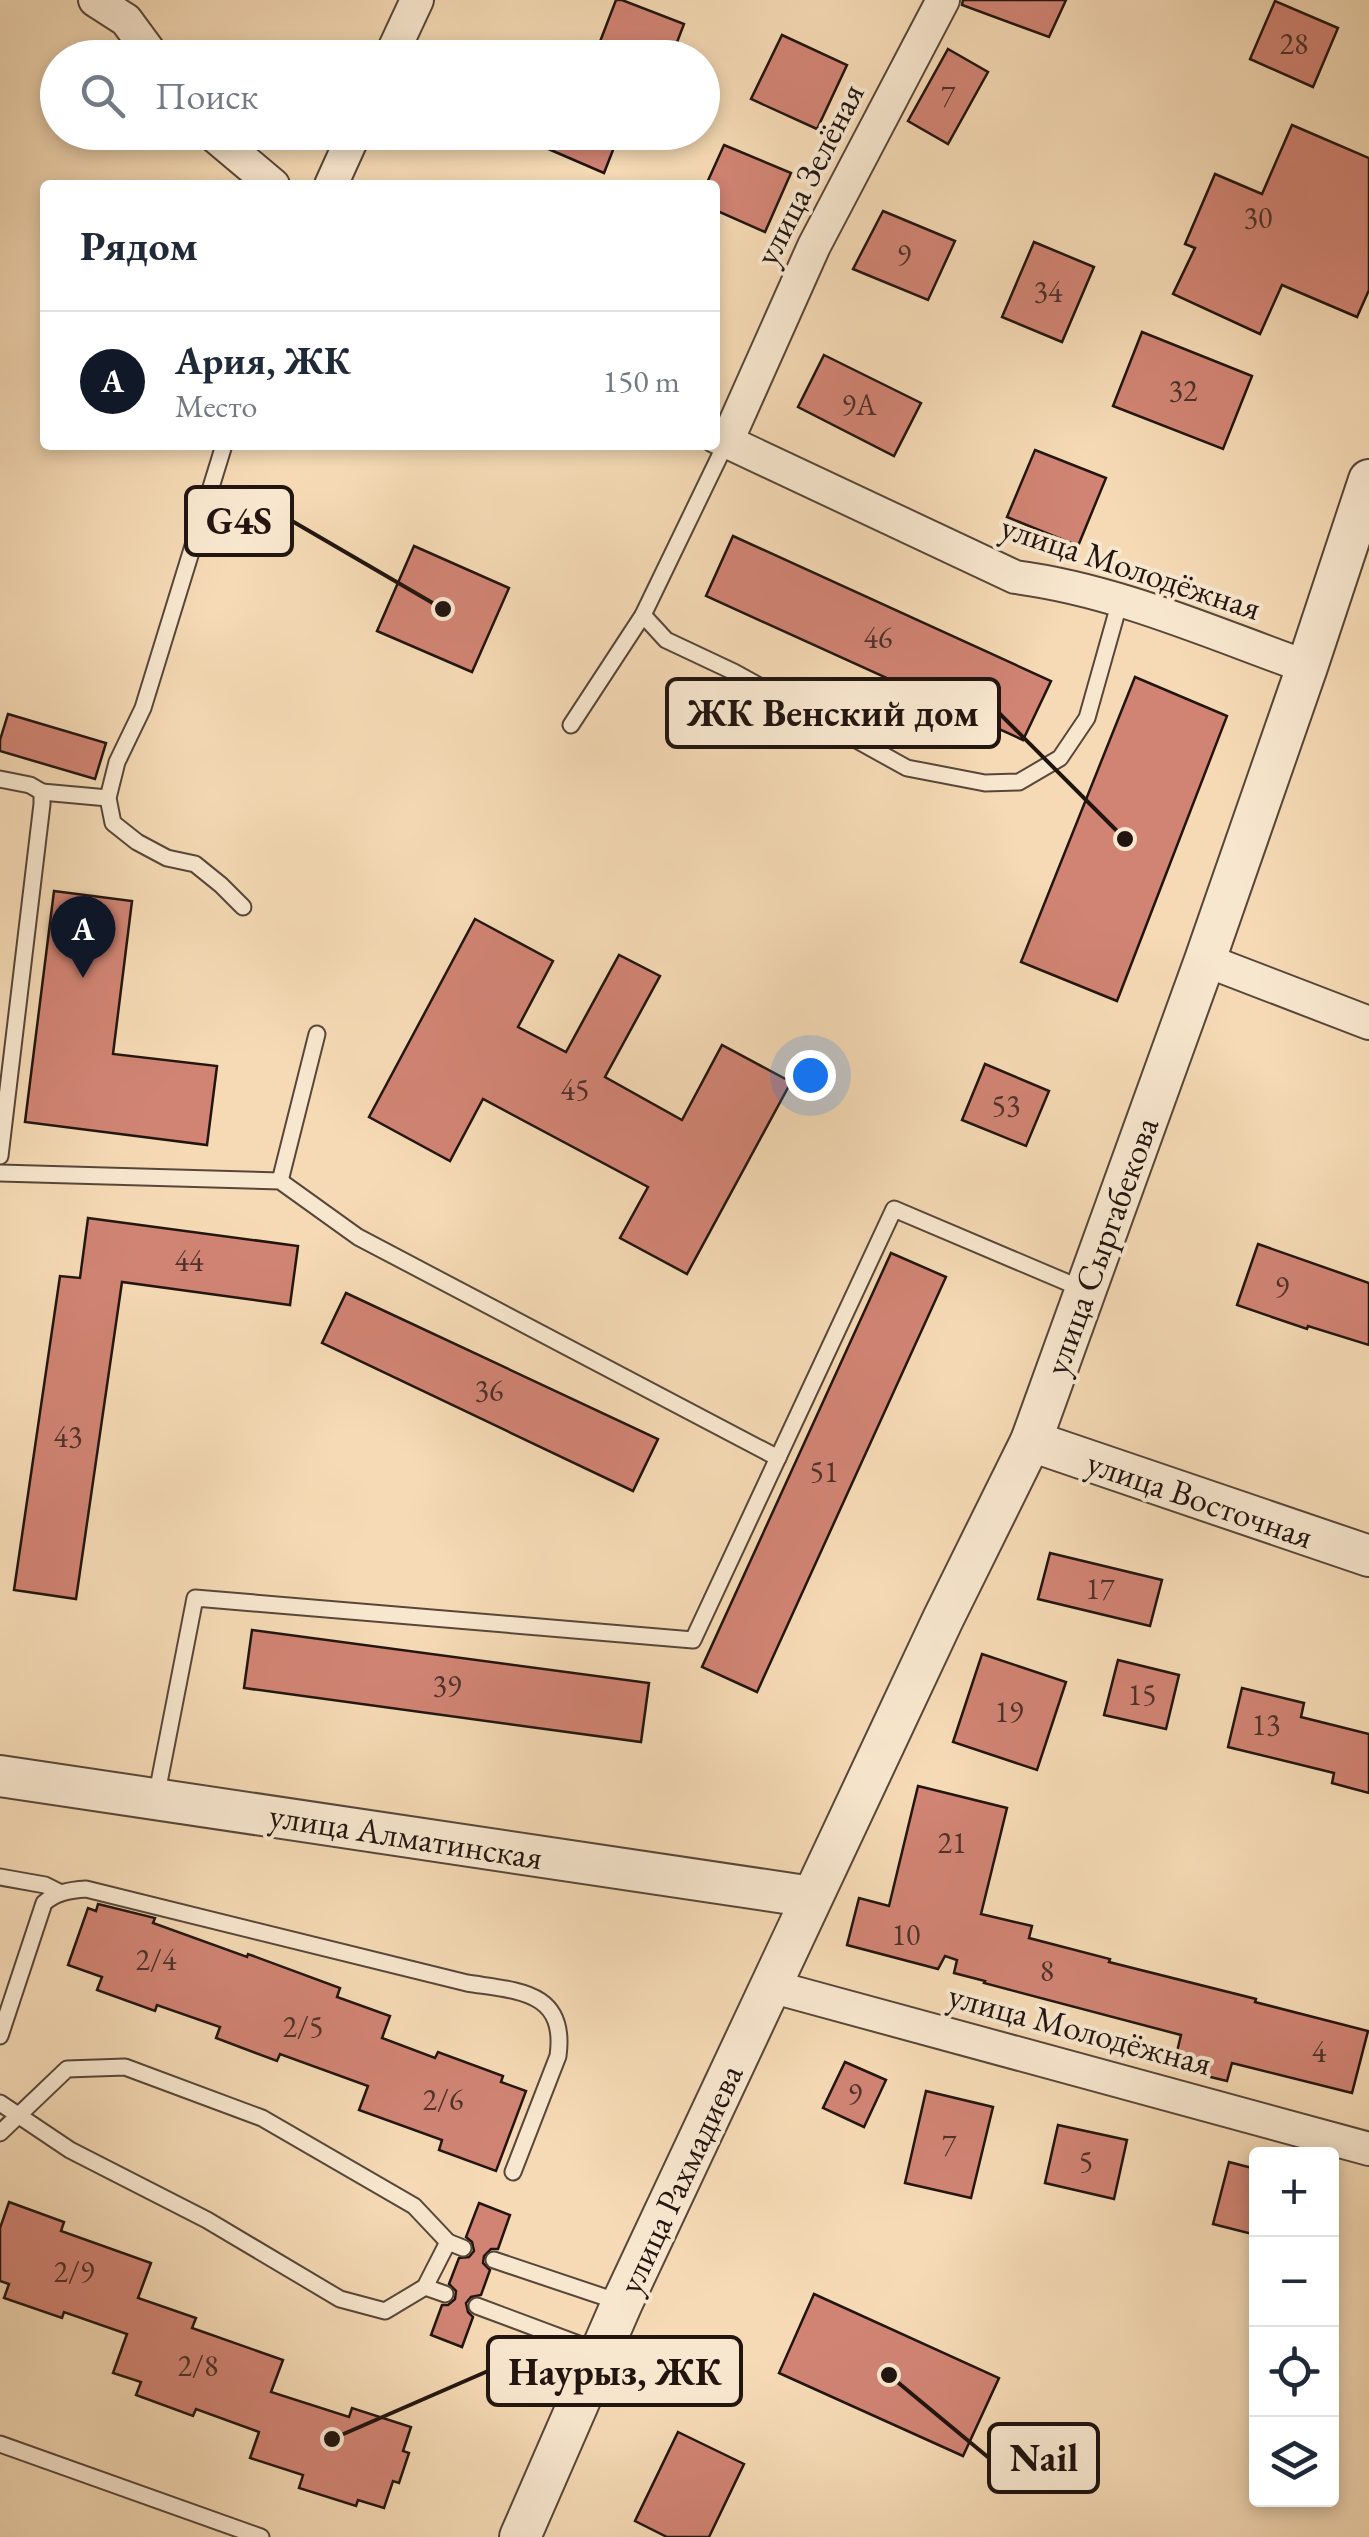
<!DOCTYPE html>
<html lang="ru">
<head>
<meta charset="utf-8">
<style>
	:root { --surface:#fff; --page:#f6f6f7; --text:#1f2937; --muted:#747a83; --line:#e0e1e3; --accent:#111827 }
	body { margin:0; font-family:"EB Garamond",serif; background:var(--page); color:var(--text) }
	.controls { position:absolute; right:30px; bottom:30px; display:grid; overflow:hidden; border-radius:10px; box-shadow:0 5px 15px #0003 }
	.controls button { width:90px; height:90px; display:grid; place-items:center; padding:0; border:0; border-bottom:2px solid var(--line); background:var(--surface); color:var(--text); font:50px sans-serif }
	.you { position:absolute; left:810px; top:1075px; width:35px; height:35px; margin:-25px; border:8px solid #fff; border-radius:50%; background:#1a73e8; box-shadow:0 0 0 15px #1a73e833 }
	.badge { display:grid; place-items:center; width:65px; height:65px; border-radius:50%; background:var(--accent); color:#fff; font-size:32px; font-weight:700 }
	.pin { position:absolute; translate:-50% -82px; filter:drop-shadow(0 2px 5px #0008) }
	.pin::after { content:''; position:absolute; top:52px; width:35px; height:30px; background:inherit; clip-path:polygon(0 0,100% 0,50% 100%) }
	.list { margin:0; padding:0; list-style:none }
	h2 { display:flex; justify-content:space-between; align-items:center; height:130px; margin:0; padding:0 40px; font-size:42px }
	h2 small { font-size:32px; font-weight:400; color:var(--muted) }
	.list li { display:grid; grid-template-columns:65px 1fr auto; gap:30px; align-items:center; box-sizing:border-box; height:140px; padding:0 40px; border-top:2px solid var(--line) }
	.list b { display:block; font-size:38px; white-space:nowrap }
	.list p { margin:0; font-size:32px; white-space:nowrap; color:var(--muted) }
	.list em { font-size:32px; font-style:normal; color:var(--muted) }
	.icon { flex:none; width:55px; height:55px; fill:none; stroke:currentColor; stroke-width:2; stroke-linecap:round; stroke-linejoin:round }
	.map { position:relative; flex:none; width:1369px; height:2537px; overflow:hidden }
	.search { position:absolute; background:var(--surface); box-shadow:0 5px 15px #0003; left:40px; top:40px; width:680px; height:110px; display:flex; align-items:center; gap:25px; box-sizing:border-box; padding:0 35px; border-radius:55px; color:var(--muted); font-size:38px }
	.panel { position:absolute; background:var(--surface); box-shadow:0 5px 15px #0003; left:40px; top:180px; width:680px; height:270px; border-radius:10px }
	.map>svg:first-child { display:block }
	.building { fill:#d18474; stroke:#221510; stroke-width:2.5 }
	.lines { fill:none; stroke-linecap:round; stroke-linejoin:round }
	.service-casing { stroke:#574639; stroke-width:19 }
	.minor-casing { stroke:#574639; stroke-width:36 }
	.tertiary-casing { stroke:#574639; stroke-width:44 }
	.service { stroke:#f8e7cf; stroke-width:15 }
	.minor { stroke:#f8e7cf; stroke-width:32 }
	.tertiary { stroke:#f8e7cf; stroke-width:40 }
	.labels { text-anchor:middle; stroke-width:8; stroke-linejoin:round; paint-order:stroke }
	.number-label { font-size:30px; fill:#4e3129 }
	.street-label { font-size:35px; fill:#221510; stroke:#f8e7cf }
	.leader { fill:none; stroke:#221510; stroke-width:4 }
	.callout-dot { fill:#221510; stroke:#f8e7cf; stroke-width:4 }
	.callout { fill:#f8e7cf; stroke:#221510; stroke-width:4 }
	.callout-label { font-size:38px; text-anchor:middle; font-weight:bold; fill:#221510 }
</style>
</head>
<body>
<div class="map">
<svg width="1369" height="2537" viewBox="0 0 1369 2537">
	<rect width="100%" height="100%" fill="#f5dab5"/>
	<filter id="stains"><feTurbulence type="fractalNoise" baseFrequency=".002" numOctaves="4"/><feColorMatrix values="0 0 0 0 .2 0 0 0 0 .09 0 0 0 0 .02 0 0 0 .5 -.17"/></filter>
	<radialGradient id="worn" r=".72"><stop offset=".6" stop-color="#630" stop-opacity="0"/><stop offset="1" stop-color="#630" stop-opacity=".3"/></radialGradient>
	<g class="building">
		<path d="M 616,0 L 622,0 L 684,24 L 671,58 L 611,58 L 596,52 Z"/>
		<path d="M 963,0 L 1066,0 L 1049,37 L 962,5 Z"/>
		<path d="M 1275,1 L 1338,28 L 1313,87 L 1250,59 Z"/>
		<path d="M 782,35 L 847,65 L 817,129 L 751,99 Z"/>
		<path d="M 948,49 L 988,72 L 948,144 L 908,121 Z"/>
		<path d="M 1292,125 L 1369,158 L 1369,290 L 1357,317 L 1282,285 L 1260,334 L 1173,294 L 1195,248 L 1185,244 L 1215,174 L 1262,194 Z"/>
		<path d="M 509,132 L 620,132 L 604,173 Z"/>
		<path d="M 724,145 L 791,173 L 765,232 L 715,210 L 715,185 L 706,185 Z"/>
		<path d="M 883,211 L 955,241 L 928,300 L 853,269 Z"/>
		<path d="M 1034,242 L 1094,267 L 1062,342 L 1002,317 Z"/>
		<path d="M 1142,332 L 1252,376 L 1223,449 L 1113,406 Z"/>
		<path d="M 824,355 L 921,403 L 894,456 L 798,407 Z"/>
		<path d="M 1035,450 L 1106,478 L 1078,546 L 1007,517 Z"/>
		<path d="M 733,536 L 1051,681 L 1023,740 L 706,596 Z"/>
		<path d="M 414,546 L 509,588 L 472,672 L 377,631 Z"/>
		<path d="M 1135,677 L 1227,716 L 1117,1001 L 1021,962 Z"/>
		<path d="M 8,714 L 106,743 L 95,779 L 0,751 L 0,740 Z"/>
		<path d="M 54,891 L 132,901 L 113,1054 L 217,1066 L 207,1145 L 25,1122 Z"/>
		<path d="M 475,919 L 553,961 L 518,1027 L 566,1052 L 619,955 L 660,976 L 605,1077 L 682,1120 L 722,1045 L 791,1082 L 687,1274 L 620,1238 L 648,1187 L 483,1099 L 450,1161 L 369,1117 Z"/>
		<path d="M 985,1064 L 1049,1091 L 1026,1146 L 962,1120 Z"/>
		<path d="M 88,1218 L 298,1246 L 290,1305 L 122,1282 L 76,1599 L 14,1590 L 60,1276 L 80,1278 Z"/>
		<path d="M 1258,1244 L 1369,1283 L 1369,1345 L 1308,1326 L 1307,1329 L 1237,1305 Z"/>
		<path d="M 891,1253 L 946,1277 L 757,1692 L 702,1667 Z"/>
		<path d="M 346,1293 L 658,1439 L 633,1491 L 322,1343 Z"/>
		<path d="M 1050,1553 L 1162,1580 L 1150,1626 L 1038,1599 Z"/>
		<path d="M 252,1630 L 649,1683 L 641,1742 L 244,1688 Z"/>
		<path d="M 982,1654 L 1066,1682 L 1037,1770 L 953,1742 Z"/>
		<path d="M 1118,1660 L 1179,1675 L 1166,1729 L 1104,1715 Z"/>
		<path d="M 1242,1688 L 1304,1703 L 1301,1717 L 1369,1734 L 1369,1793 L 1332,1783 L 1334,1773 L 1228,1747 Z"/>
		<path d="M 918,1786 L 1007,1808 L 981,1914 L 1032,1926 L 1029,1938 L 1110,1959 L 1109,1962 L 1256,1999 L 1255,2002 L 1368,2031 L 1352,2093 L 1232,2063 L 1227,2081 L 1173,2068 L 1181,2035 L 984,1983 L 985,1981 L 954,1973 L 957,1960 L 945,1956 L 938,1969 L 847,1945 L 859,1898 L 889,1906 Z"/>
		<path d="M 98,1904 L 155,1918 L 153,1923 L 247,1957 L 248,1954 L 340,1988 L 337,1997 L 390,2016 L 382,2038 L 435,2058 L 438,2052 L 503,2076 L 501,2082 L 526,2091 L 496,2171 L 439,2150 L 442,2140 L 359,2110 L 368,2086 L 280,2054 L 277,2061 L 216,2038 L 220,2027 L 157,2005 L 155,2011 L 97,1990 L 102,1977 L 68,1965 L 88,1908 L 96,1911 Z"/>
		<path d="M 845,2062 L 886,2080 L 864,2127 L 823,2108 Z"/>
		<path d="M 926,2091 L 993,2107 L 971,2198 L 905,2183 Z"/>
		<path d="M 1058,2125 L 1127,2140 L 1114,2199 L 1045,2183 Z"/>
		<path d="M 1229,2162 L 1256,2169 L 1256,2235 L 1213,2224 Z"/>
		<path d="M 9,2202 L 64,2222 L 61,2231 L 151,2263 L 138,2298 L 196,2318 L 192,2328 L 283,2360 L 271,2392 L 349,2417 L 352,2408 L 411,2427 L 403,2451 L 409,2453 L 399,2483 L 393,2481 L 384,2508 L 358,2500 L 356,2506 L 299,2488 L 303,2475 L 250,2458 L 259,2432 L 196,2409 L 193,2416 L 136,2395 L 141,2382 L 113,2373 L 127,2334 L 64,2312 L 62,2318 L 4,2298 L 9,2284 L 0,2281 L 0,2228 Z"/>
		<path d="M 479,2203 L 510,2215 L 498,2249 L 491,2249 L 484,2256 L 483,2263 L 490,2270 L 481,2295 L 471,2297 L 466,2303 L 468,2312 L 473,2317 L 462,2347 L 431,2335 L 442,2305 L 448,2305 L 455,2299 L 456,2291 L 449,2284 L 459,2258 L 469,2257 L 474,2251 L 472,2242 L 466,2237 Z"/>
		<path d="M 814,2294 L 999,2378 L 963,2456 L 779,2373 Z"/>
		<path d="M 678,2432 L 744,2464 L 709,2537 L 667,2537 L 635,2521 Z"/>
	</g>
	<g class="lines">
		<defs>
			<g id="service">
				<path d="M 224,445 L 143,708 L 117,762 L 108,798 L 113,823 L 137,842 L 167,858 L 195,864 L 221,885 L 243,907"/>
				<path d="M 643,615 L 666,640 L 734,672 L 907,768 L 985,783 L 1019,782 L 1060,758 L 1087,718 L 1120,601"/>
				<path d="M 571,725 L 643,615 L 727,441"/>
				<path d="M 0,779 L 30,785 L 42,792 L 42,804 L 0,1156"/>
				<path d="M 42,792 L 108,798"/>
				<path d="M 0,1173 L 280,1181 L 358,1237 L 778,1458"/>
				<path d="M 280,1181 L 317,1034"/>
				<path d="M 156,1798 L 195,1598 L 693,1640 L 894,1209 L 1085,1290"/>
				<path d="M 0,1877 L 45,1885 L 61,1893"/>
				<path d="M 0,2036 L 44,1903 C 56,1892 71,1890 86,1889 L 467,1983 C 517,1991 567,1990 558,2056 L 513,2172"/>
				<path d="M 0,2103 L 70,2150 L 207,2220 L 340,2299 L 385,2311 L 425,2287 L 448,2242"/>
				<path d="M 0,2133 L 67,2069 L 125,2067 L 262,2118 L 414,2206 L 448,2242 L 463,2248"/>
				<path d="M 494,2260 L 622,2303"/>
				<path d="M 425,2287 L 445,2294"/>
				<path d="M 477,2306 L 600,2352"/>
				<path d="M 0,2444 L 261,2537"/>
			</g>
			<g id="minor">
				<path d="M 95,0 L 126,20 L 154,58"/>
				<path d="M 390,58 L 417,0"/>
				<path d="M 210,132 L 273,185"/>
				<path d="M 331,185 L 355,132"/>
				<path d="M 715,436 L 1015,577 C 1116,590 1212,633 1307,667"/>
				<path d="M 727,441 L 814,246 L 943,0"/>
				<path d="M 1205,960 L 1369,1023"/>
				<path d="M 770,1986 L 1369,2149"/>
			</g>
			<g id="tertiary">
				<path d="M 1031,1441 L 1369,1556"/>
				<path d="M 0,1776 L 812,1897"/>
				<path d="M 520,2537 L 622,2303 L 943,1619 L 1031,1441 L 1205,960 L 1307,667 L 1369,480"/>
			</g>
		</defs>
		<use href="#service" class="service-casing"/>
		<use href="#minor" class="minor-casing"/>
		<use href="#tertiary" class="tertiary-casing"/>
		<use href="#service" class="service"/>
		<use href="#minor" class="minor"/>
		<use href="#tertiary" class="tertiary"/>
	</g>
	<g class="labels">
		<g class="number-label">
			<text x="1294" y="54">28</text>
			<text x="948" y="106">7</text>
			<text x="1258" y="228">30</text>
			<text x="904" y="265">9</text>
			<text x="1048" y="302">34</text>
			<text x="1183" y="401">32</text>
			<text x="859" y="415">9А</text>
			<text x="878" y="648">46</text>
			<text x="575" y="1100">45</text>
			<text x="1006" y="1116">53</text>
			<text x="189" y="1271">44</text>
			<text x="1282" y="1297">9</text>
			<text x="489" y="1401">36</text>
			<text x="68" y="1447">43</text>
			<text x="824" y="1482">51</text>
			<text x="1100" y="1599">17</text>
			<text x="447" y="1696">39</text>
			<text x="1142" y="1705">15</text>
			<text x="1009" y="1722">19</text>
			<text x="1266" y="1735">13</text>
			<text x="952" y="1853">21</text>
			<text x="906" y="1945">10</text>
			<text x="156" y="1970">2/4</text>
			<text x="1047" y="1981">8</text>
			<text x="303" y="2037">2/5</text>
			<text x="1319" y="2062">4</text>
			<text x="855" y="2104">9</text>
			<text x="443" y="2110">2/6</text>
			<text x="949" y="2155">7</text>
			<text x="1086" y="2172">5</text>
			<text x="74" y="2282">2/9</text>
			<text x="198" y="2376">2/8</text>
		</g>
		<g class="street-label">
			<text transform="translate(809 174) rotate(-63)" y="12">улица Зелёная</text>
			<text transform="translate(1131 567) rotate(18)" y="12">улица Молодёжная</text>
			<text transform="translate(1101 1246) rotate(-70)" y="12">улица Сыргабекова</text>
			<text transform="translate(1200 1499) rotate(19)" y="12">улица Восточная</text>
			<text transform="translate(406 1836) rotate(9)" y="12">улица Алматинская</text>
			<text transform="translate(1080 2029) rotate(15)" y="12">улица Молодёжная</text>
			<text transform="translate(680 2179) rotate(-65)" y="12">улица Рахмадиева</text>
		</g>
	</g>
	<path class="leader" d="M443 609L292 521M1125 839L999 713M332 2439L488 2371M889 2375L989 2458"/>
	<g class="callout-dot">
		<circle cx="443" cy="609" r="10"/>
		<circle cx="1125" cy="839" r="10"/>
		<circle cx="332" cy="2439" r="10"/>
		<circle cx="889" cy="2375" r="10"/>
	</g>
	<g class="callout">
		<rect x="186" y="487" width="106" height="68" rx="10"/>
		<rect x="667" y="679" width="332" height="68" rx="10"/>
		<rect x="488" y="2337" width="253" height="68" rx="10"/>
		<rect x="989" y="2424" width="109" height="68" rx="10"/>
	</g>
	<g class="callout-label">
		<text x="239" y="534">G4S</text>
		<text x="833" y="726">ЖК Венский дом</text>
		<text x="615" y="2385">Наурыз, ЖК</text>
		<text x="1044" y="2471">Nail</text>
	</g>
	<rect width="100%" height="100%" filter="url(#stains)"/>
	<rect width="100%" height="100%" fill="url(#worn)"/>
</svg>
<div class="controls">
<button>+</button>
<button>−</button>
<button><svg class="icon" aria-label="locate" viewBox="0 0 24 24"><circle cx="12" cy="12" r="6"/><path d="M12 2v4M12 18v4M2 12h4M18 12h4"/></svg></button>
<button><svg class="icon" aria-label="layers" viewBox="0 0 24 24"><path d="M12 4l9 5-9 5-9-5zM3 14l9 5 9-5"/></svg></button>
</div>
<div class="you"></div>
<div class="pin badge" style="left:83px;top:978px">A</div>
<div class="search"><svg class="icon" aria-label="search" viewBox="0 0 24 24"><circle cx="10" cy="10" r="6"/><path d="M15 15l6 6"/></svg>Поиск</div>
<section class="panel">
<h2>Рядом<small></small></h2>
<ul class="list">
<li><span class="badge">A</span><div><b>Ария, ЖК</b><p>Место</p></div><em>150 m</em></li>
</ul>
</section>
</div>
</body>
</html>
